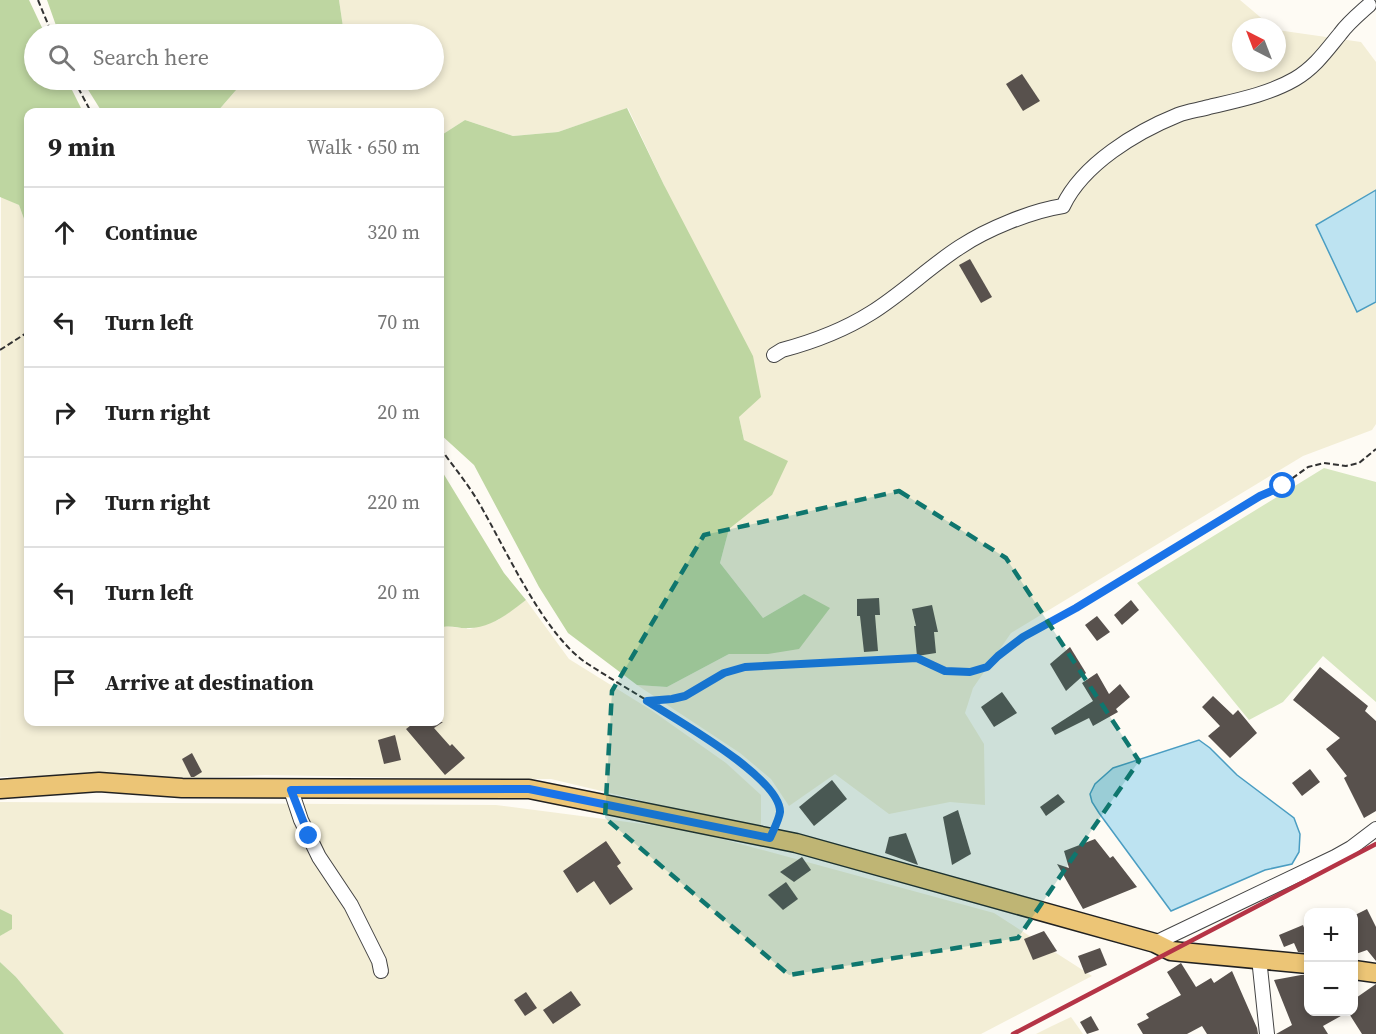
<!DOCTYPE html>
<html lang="en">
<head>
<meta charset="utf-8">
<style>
	:root { --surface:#fff; --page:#f6f6f6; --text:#222; --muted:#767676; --line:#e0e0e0 }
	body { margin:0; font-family:"Source Serif 4",serif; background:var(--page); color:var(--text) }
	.controls { position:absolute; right:18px; bottom:18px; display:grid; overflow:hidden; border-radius:12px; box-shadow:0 3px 9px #0003 }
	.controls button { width:54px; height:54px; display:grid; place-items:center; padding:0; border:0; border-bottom:2px solid var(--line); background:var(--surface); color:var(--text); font:30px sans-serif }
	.compass { position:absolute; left:1232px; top:18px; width:54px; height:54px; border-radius:50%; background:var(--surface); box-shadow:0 3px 9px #0003; rotate:318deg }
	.stop { position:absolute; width:18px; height:18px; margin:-14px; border:4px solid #1a73e8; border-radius:50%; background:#fff }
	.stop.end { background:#1a73e8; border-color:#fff; box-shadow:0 2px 6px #0008 }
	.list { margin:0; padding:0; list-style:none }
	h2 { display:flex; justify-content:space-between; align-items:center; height:78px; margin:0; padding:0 24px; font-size:26px }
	h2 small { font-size:20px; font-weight:400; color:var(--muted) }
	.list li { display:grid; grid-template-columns:39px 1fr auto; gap:18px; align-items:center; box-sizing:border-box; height:90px; padding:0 24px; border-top:2px solid var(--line) }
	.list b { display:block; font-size:22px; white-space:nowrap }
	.list em { font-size:20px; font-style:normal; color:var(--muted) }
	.icon { flex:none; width:33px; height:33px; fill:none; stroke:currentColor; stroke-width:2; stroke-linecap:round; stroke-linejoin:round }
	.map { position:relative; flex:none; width:1376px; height:1034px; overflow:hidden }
	.search { position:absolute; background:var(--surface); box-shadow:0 3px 9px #0003; left:24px; top:24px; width:420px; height:66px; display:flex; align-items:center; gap:15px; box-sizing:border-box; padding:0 21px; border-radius:33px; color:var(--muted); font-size:22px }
	.panel { position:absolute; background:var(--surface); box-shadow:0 3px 9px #0003; left:24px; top:108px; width:420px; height:618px; border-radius:12px }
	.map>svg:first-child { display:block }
	.farmland { fill:#f3eed6 }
	.green { fill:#d8e7c0 }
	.forest { fill:#bed6a1 }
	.water { fill:#bde3f1; stroke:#4a9dc2; stroke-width:1.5 }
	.building { fill:#58514d }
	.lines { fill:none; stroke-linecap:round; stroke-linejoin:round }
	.minor-casing { stroke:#434343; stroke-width:16 }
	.major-casing { stroke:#212121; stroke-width:21 }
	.path { stroke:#323232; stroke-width:2; stroke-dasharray:6 3; stroke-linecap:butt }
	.minor { stroke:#fff; stroke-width:14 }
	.major { stroke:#ecc576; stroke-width:18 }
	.rail { stroke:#b53446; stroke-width:4.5 }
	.route { stroke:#1a73e8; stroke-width:8 }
	.marked { fill:#0f766e; fill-opacity:0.2; stroke:#0f766e; stroke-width:4.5; stroke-dasharray:12 8; stroke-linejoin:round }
</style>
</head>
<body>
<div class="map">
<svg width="1376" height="1034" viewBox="0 0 1376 1034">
	<rect width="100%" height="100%" fill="#fefbf4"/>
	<g class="farmland">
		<path d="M 339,0 L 1240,0 L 1272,27 L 1241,27 L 1241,63 L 1277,63 L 1277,30 L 1361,42 L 1376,62 L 1376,424 L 1372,430 L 1303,456 L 1011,633 L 973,688 L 965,713 L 984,744 L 985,805 L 950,802 L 889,814 L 835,774 L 789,806 L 771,779 L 740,753 L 637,685 L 667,687 L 729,654 L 768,654 L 804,594 L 763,618 L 720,563 L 729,529 L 772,495 L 744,440 L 739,417 L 664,185 L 628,108 L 558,132 L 513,136 L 465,120 L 440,136 L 440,112 L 341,112 L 339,109 L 310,112 L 217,112 L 243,82 L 247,80 L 434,80 L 434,34 L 355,34 L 343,27 Z"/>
		<path d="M 1,196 L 19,205 L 28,230 L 28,722 L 440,722 L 440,628 L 444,626 L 470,629 L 498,620 L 526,600 L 569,659 L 651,710 L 726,763 L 761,795 L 761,829 L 551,779 L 481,779 L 265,775 L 172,779 L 108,774 L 0,777 Z"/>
		<path d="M 0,802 L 496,805 L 689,830 L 994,913 L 1092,976 L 981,1034 L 64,1034 L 16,977 L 0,962 L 0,936 L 12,928 L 11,915 L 0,909 Z"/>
		<path d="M 1071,1017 L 1083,1034 L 1036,1034 L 1052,1026 Z"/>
	</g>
	<path class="green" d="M 1324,468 L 1376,482 L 1376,702 L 1323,656 L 1283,702 L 1249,720 L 1137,583 Z"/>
	<g class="forest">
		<path d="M 0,0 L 29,0 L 45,34 L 34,34 L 34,80 L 67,80 L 83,112 L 28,112 L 28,230 L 19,205 L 0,197 Z"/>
		<path d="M 47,0 L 339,0 L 343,27 L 355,34 L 59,34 Z"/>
		<path d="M 82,80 L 247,80 L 243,82 L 217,112 L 102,112 Z"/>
		<path d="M 627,108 L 664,185 L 753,356 L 761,397 L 739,417 L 744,440 L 788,461 L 772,495 L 729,529 L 720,563 L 763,618 L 804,594 L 830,608 L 799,649 L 768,654 L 729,654 L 667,687 L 637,685 L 568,633 L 539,587 L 474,465 L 440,434 L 440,136 L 465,120 L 513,136 L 558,132 Z"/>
		<path d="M 440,468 L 504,573 L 526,600 C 509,613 491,628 469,628 C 459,629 449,624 440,628 Z"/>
		<path d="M 0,909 L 12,915 L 12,929 L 0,936 Z"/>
		<path d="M 0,962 L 16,977 L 64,1034 L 0,1034 Z"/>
	</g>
	<g class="water">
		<path d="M 1376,190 L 1376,302 L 1357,312 L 1316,225 Z"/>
		<path d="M 1199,740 L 1210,748 L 1237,775 L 1294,818 L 1300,834 L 1299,852 L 1292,864 L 1265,870 L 1171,911 L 1099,813 L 1092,802 L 1090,794 L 1095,784 L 1113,768 Z"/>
	</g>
	<g class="building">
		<path d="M 1022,74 L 1040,101 L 1023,111 L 1006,84 Z"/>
		<path d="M 970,259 L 992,297 L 981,303 L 959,265 Z"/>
		<path d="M 879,598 L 880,615 L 875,615 L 878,651 L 864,652 L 860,616 L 857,616 L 857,599 Z"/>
		<path d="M 1131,600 L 1139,610 L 1122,625 L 1114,615 Z"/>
		<path d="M 932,605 L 938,632 L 934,632 L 936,653 L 917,656 L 914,626 L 916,626 L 912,609 Z"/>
		<path d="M 1097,616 L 1110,632 L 1097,641 L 1085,625 Z"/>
		<path d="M 1070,647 L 1086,673 L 1066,691 L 1050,664 Z"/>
		<path d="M 1320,667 L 1368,706 L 1365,711 L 1376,721 L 1376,811 L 1364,818 L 1344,778 L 1347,776 L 1326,749 L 1340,738 L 1293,700 Z"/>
		<path d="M 1097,673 L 1109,694 L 1120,684 L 1130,697 L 1116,709 L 1118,712 L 1093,726 L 1089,718 L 1055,735 L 1051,728 L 1093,701 L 1082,683 Z"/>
		<path d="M 1002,692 L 1017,713 L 994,727 L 981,707 Z"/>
		<path d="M 1213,696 L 1233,715 L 1238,710 L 1257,733 L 1230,758 L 1208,736 L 1220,726 L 1202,707 Z"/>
		<path d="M 415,722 L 443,722 L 434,728 L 450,746 L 452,744 L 465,758 L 445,775 L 406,729 Z"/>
		<path d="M 395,735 L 401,760 L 384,764 L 378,740 Z"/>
		<path d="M 192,753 L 202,772 L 194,777 L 191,777 L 182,759 Z"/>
		<path d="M 1310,769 L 1320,782 L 1302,796 L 1292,783 Z"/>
		<path d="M 832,780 L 847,799 L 814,826 L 799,807 Z"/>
		<path d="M 1058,794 L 1065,802 L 1046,816 L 1040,807 Z"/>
		<path d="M 958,810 L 971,854 L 952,865 L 943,817 Z"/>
		<path d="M 906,833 L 918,865 L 885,853 L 889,837 Z"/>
		<path d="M 1095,839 L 1110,858 L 1113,856 L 1137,887 L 1083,909 L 1057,864 L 1069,868 L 1064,851 Z"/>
		<path d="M 606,841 L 621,863 L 617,866 L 633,889 L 610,905 L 594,881 L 577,893 L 563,871 Z"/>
		<path d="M 802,857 L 811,870 L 794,882 L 780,872 Z"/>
		<path d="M 786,882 L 798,899 L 783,910 L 768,895 Z"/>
		<path d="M 1367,909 L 1376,927 L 1376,961 L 1367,950 L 1353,955 L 1353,916 Z"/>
		<path d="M 1303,925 L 1308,938 L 1308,953 L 1298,952 L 1294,943 L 1284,947 L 1279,935 Z"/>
		<path d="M 1044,931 L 1057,951 L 1033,960 L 1024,939 Z"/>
		<path d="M 1100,948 L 1107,965 L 1085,974 L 1078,956 Z"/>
		<path d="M 1181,963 L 1196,987 L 1211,978 L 1214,983 L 1232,971 L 1257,1028 L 1258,1034 L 1207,1034 L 1202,1026 L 1187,1034 L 1143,1034 L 1137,1024 L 1149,1018 L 1146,1014 L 1181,995 L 1167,972 Z"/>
		<path d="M 1301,975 L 1306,975 L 1308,988 L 1308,1011 L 1353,1011 L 1353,1000 L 1376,984 L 1376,1034 L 1362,1034 L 1348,1012 L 1323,1026 L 1328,1034 L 1276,1034 L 1292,1025 L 1274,980 Z"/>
		<path d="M 571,991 L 581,1005 L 553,1024 L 543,1010 Z"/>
		<path d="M 526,992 L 537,1008 L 525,1016 L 514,1000 Z"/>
		<path d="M 1091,1016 L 1099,1030 L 1087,1034 L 1080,1022 Z"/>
	</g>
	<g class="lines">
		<defs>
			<g id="minor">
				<path d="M 774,355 L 782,350 C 812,342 844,330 871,313 C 903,293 929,267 960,247 C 987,229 1031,211 1063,206 C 1083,164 1136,132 1178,115 C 1188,111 1199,110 1209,107 C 1239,100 1269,94 1295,79 C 1315,67 1326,51 1340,34 C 1348,23 1359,14 1369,5"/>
				<path d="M 291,790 L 301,820 L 319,857 L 351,905 L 379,961 L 381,971"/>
				<path d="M 1155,943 L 1335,857 L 1351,848 L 1376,829"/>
				<path d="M 1259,958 L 1267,1034"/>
			</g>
			<g id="major">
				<path d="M 0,789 L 99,782 L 182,788 L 529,789 L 796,843 L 1155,943 L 1171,951 L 1308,964"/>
				<path d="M 1354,970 L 1376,973"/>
			</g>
		</defs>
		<use href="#minor" class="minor-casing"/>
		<use href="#major" class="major-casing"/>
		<g class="path">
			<path d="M 38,0 L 52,34"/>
			<path d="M 74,80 L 91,112"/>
			<path d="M 0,350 L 28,332"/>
			<path d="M 440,448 C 453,466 468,484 479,503 C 506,549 544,636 588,664 C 642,699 702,730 751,771 C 759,778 769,784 774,793 C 780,803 780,813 776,823"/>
			<path d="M 647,701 L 672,699 L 685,696 L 724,673 L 745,667 L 917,658 L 945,671 L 970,672 L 987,667 L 998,656 L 1023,637 L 1076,608 L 1260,496 L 1283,485 L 1308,467 L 1324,463 L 1346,466 L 1359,463 L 1376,449"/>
		</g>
		<use href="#minor" class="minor"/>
		<use href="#major" class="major"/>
		<path class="rail" d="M 1013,1034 L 1376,844"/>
	</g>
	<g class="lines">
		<path class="route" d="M 309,836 L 291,790 L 529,789 L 770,838 C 773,831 779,820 780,812 C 781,778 675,719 647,701 L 672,699 L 685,696 L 724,673 L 745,667 L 917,658 L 945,671 L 970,672 L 987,667 L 998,656 L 1023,637 L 1076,608 L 1260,496 L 1283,486"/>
	</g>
	<path class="marked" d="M 899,491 L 1006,558 L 1139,761 L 1018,938 L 789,975 L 605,818 L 612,691 L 704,535 Z"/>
</svg>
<div class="controls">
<button>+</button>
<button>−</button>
</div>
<svg class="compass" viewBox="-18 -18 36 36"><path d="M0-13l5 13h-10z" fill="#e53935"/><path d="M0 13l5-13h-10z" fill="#767676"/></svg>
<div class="stop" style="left:1283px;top:486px"></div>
<div class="stop end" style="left:309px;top:836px"></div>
<div class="search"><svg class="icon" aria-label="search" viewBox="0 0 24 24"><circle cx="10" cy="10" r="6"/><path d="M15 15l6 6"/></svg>Search here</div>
<section class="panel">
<h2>9 min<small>Walk · 650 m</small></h2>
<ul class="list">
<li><svg class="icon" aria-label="ahead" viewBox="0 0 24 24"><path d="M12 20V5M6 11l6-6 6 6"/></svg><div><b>Continue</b></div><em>320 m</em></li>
<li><svg class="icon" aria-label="left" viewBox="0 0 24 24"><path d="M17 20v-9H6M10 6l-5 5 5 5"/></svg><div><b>Turn left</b></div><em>70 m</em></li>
<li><svg class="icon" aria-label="right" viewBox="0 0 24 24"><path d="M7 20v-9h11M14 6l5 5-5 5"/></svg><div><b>Turn right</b></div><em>20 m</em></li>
<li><svg class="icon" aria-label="right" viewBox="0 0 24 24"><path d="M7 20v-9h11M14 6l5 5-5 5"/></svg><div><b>Turn right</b></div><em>220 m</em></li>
<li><svg class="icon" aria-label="left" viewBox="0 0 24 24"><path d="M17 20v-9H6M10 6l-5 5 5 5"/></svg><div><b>Turn left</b></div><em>20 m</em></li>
<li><svg class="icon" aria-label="arrive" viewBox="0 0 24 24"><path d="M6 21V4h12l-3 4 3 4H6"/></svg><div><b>Arrive at destination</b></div></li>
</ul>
</section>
</div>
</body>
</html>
